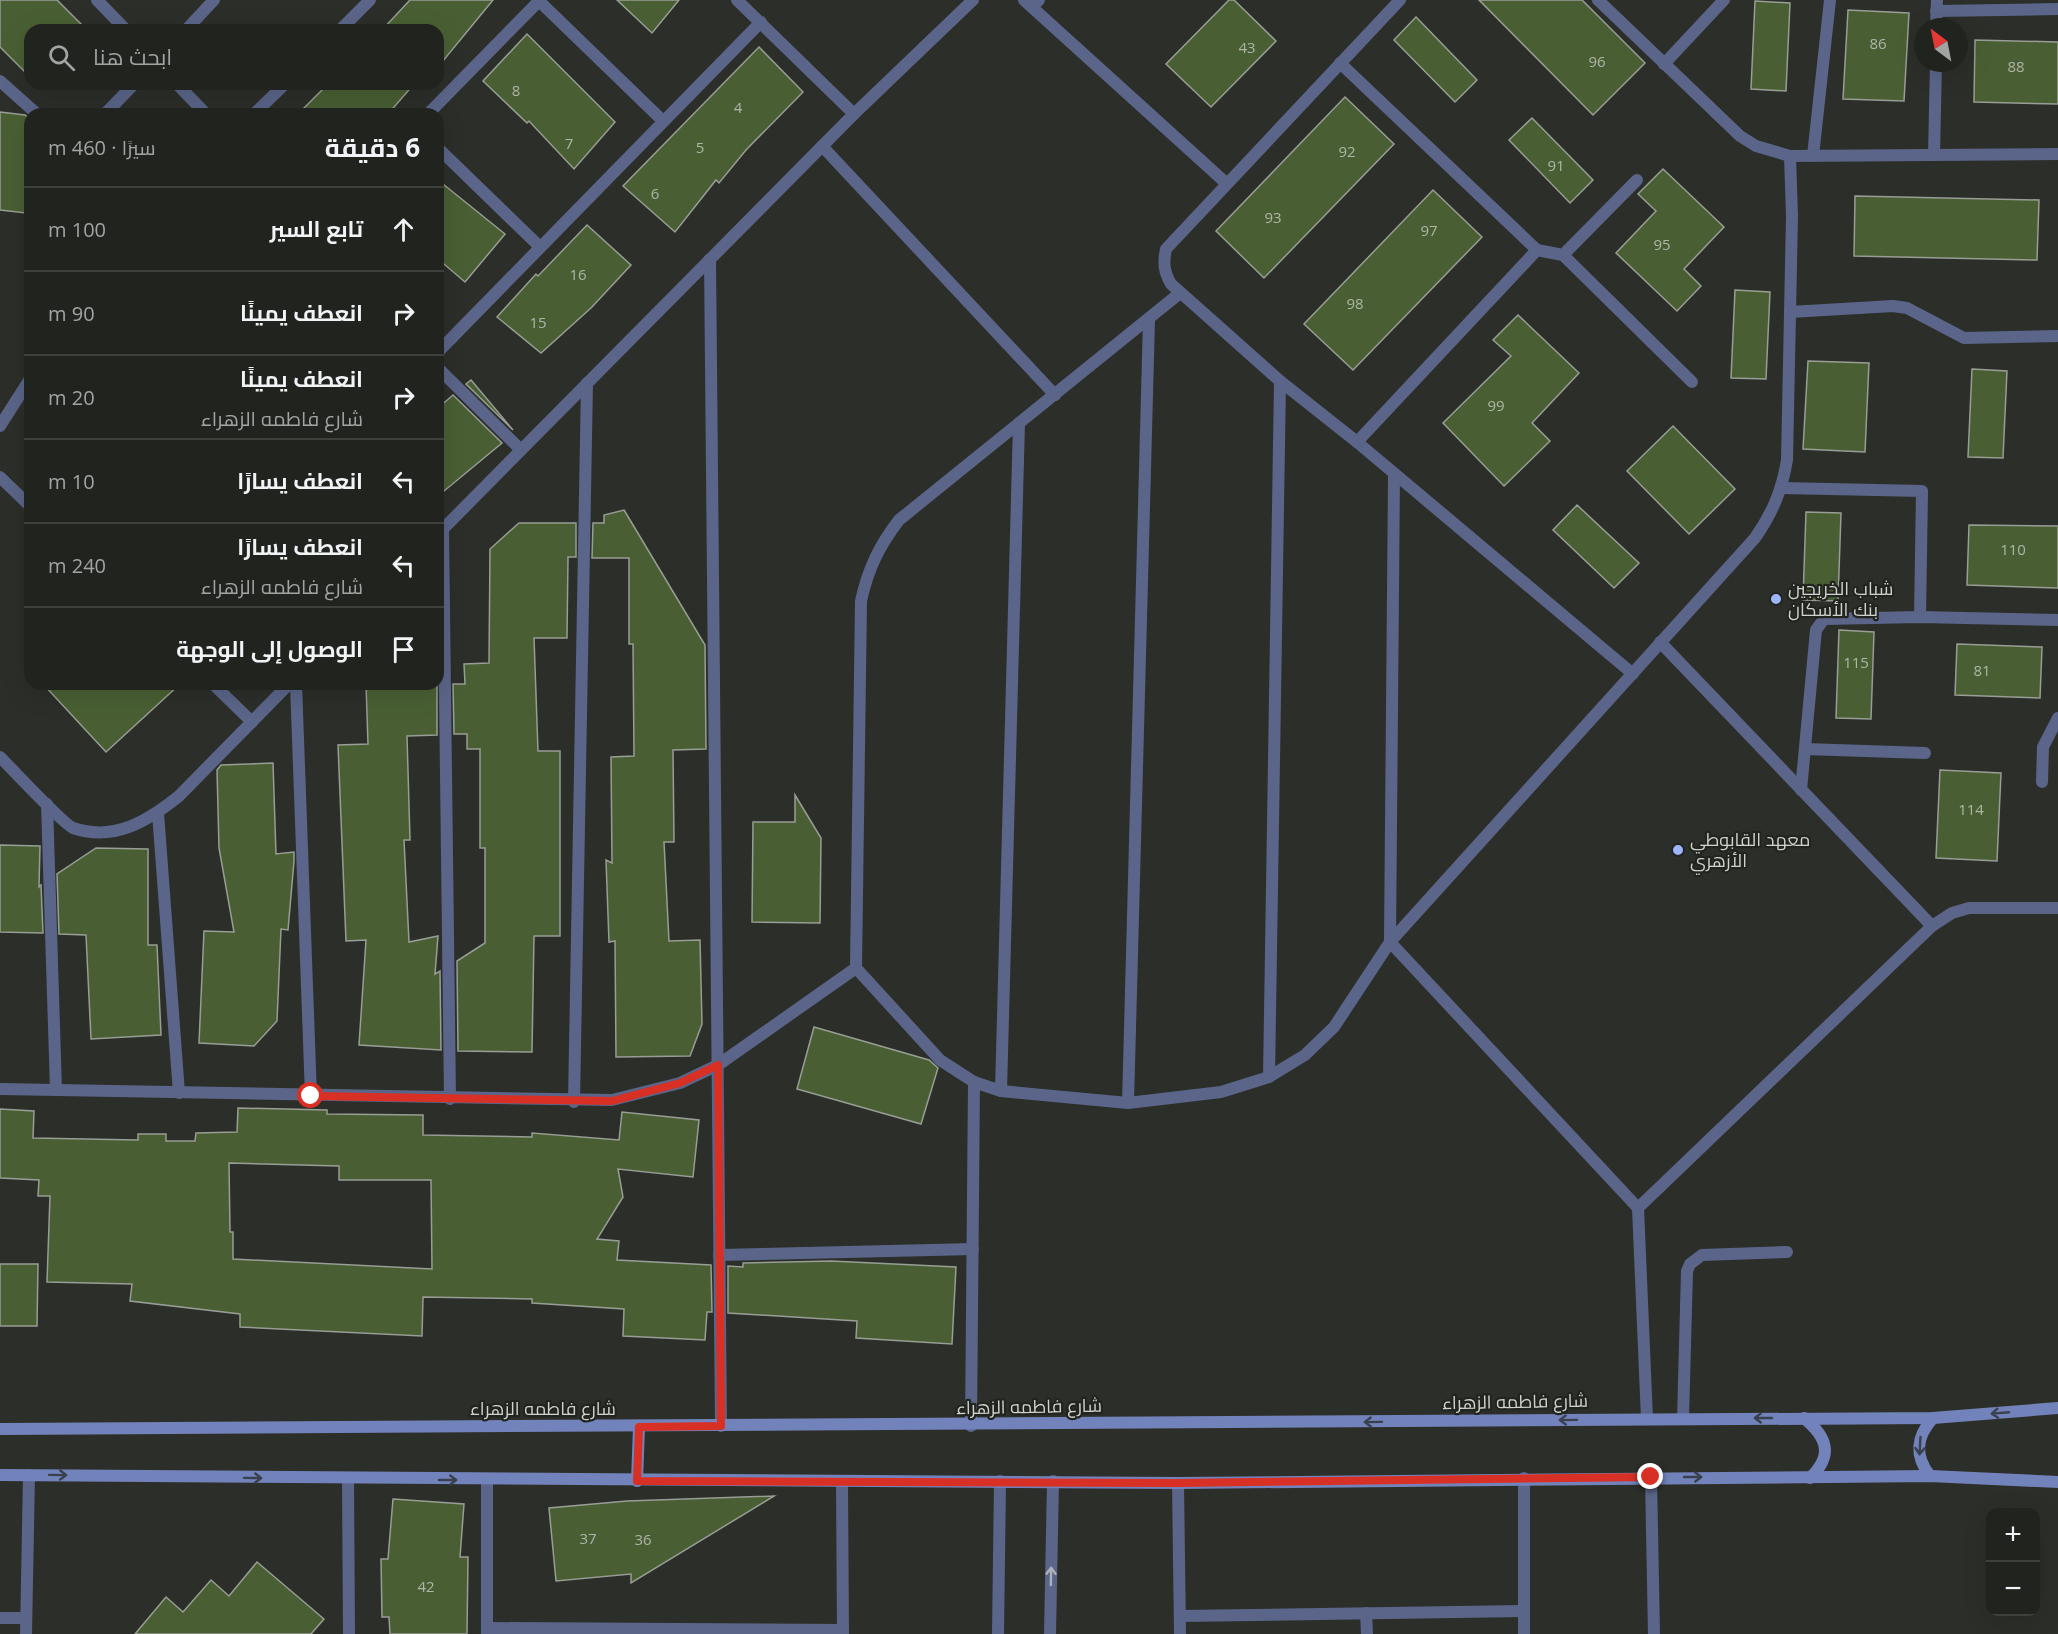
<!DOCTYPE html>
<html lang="ar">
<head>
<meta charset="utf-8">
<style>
	:root { --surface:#21231f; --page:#292b28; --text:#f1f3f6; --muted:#a2a4a4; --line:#3e403d }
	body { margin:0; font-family:"Open Sans",Cairo,sans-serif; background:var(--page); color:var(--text); direction:rtl }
	.controls { position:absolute; right:18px; bottom:18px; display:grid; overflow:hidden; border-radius:12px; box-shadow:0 6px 24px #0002 }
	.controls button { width:54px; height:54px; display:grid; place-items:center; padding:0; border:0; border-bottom:2px solid var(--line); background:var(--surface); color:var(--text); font:30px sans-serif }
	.compass { position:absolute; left:1914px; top:18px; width:54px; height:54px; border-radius:50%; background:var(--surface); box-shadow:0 6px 24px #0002; rotate:328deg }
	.stop { position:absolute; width:18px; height:18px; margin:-14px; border:4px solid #d93025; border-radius:50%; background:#fff }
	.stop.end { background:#d93025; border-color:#fff; box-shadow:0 2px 6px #0008 }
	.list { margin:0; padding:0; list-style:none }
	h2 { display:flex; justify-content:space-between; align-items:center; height:78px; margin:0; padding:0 24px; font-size:26px }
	h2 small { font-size:20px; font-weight:400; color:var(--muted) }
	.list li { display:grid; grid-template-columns:39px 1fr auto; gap:18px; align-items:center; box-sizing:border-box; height:84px; padding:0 24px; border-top:2px solid var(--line) }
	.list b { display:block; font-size:22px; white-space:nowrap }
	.list p { margin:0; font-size:20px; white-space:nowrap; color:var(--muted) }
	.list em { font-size:20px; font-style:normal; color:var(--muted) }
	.icon { flex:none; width:33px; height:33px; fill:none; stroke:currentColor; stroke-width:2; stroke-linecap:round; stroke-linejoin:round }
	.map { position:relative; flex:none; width:2058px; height:1634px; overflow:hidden; direction:ltr }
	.search { position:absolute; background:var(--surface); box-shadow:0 6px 24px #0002; left:24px; top:24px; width:420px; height:66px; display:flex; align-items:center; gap:15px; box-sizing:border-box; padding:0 21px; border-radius:18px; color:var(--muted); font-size:22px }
	.panel { position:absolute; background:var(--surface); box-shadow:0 6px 24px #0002; left:24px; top:108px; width:420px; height:582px; border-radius:18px; direction:rtl }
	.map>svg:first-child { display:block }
	.building { fill:#495f33; stroke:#989d95; stroke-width:1.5; fill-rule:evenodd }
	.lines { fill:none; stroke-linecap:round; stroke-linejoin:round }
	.lane { stroke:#5a6589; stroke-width:12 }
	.street { stroke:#5a6589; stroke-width:12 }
	.secondary { stroke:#7283bc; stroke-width:12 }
	.oneway { stroke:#3a414e }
	.oneway2 { stroke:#adb1b9 }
	.route { stroke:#d93025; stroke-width:8 }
	.poi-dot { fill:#9eb4fd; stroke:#22251f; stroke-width:2 }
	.labels { text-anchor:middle; stroke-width:4.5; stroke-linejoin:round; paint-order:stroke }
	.number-label { font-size:15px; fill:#aeb5a7 }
	.poi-label { font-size:18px; fill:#d0d2ce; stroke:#22251f; text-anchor:start }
	.street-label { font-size:18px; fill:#d0d2ce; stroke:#22251f }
</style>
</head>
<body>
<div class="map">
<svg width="2058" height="1634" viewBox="0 0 2058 1634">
	<rect width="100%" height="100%" fill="#2c2f29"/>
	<g class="building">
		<path d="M 0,0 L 57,0 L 87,30 L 30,30 L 30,77 L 0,47 Z"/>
		<path d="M 410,0 L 493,0 L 438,67 L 438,30 L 382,30 Z"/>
		<path d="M 617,0 L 679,0 L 652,33 Z"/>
		<path d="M 1229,0 L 1234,0 L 1276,41 L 1211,107 L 1166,64 Z"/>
		<path d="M 1479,0 L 1582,0 L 1645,63 L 1593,115 Z"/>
		<path d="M 1755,1 L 1790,3 L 1786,91 L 1751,89 Z"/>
		<path d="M 1848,10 L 1909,13 L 1904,101 L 1843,99 Z"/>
		<path d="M 1416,17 L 1477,80 L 1455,102 L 1394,40 Z"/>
		<path d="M 527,34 L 615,122 L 574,169 L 529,121 L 527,123 L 483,81 Z"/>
		<path d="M 1975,40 L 2058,42 L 2058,104 L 1974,102 Z"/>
		<path d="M 759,47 L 803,92 L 746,150 L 719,183 L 716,180 L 675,232 L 623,186 Z"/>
		<path d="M 328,84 L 414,84 L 388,114 L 298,114 Z"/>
		<path d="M 1345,97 L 1394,144 L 1264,278 L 1216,231 Z"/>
		<path d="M 0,112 L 25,115 L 30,119 L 30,183 L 26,213 L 0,210 Z"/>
		<path d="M 1532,118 L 1593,180 L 1570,203 L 1509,140 Z"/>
		<path d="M 1663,169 L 1724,227 L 1684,269 L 1701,286 L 1677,311 L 1616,253 L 1656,211 L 1638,194 Z"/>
		<path d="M 438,180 L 505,234 L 465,282 L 438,259 Z"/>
		<path d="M 1433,190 L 1482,237 L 1353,370 L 1304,324 Z"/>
		<path d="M 1855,196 L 2039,200 L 2037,260 L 1854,256 Z"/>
		<path d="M 587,225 L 631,265 L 591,308 L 541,353 L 497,317 L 536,274 L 538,276 Z"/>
		<path d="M 1735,290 L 1770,292 L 1766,379 L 1731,378 Z"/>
		<path d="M 1518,315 L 1579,373 L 1532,423 L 1550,441 L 1504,486 L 1443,423 L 1511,356 L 1493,340 Z"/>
		<path d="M 1808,361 L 1869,363 L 1865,452 L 1803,449 Z"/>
		<path d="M 1972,369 L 2007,371 L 2003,458 L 1968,457 Z"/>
		<path d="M 471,380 L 513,430 L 466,384 Z"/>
		<path d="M 453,395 L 502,443 L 438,496 L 438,408 Z"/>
		<path d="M 1673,426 L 1735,489 L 1689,534 L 1627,471 Z"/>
		<path d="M 1577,505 L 1639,563 L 1614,588 L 1553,530 Z"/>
		<path d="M 624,510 L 705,645 L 706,749 L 673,750 L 674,842 L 664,842 L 669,941 L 700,940 L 702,1024 L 690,1056 L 616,1057 L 615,941 L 609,942 L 606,860 L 612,863 L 611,757 L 634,756 L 633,644 L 629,644 L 629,558 L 592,558 L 593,523 L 604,523 L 604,515 Z"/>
		<path d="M 1806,512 L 1841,513 L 1838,601 L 1803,600 Z"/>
		<path d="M 519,523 L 576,523 L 576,557 L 568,557 L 567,638 L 534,638 L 538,751 L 560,751 L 560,936 L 534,936 L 532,1052 L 458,1051 L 457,961 L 485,943 L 485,848 L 480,848 L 480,749 L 467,749 L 467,734 L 454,734 L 453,684 L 465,684 L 464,664 L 489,663 L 490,549 Z"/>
		<path d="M 1969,525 L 2058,526 L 2058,588 L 1967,585 Z"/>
		<path d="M 1839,630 L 1874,632 L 1871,719 L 1836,718 Z"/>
		<path d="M 1957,644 L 2042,647 L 2040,698 L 1955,695 Z"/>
		<path d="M 43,684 L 180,684 L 106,752 Z"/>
		<path d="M 366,684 L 437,684 L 437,735 L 407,736 L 410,840 L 404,840 L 409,942 L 438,936 L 435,974 L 440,971 L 441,1050 L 359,1045 L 366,940 L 346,941 L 338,745 L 368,744 Z"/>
		<path d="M 273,763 L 276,854 L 294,852 L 294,861 L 288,930 L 281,929 L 277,1021 L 254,1046 L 199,1043 L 204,931 L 234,932 L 219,848 L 217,770 L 221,765 Z"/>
		<path d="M 1940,770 L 2001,773 L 1997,861 L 1936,858 Z"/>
		<path d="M 795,795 L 821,838 L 820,923 L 752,922 L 753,822 L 795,822 Z"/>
		<path d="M 0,845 L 40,846 L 39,887 L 41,885 L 43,933 L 0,932 Z"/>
		<path d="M 96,848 L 148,849 L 148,945 L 157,945 L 161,1035 L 91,1039 L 86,935 L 59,934 L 57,874 Z"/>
		<path d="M 814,1027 L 929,1060 L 938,1068 L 921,1124 L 797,1089 Z"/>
		<path d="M 238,1108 L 327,1110 L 327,1114 L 423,1115 L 423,1135 L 532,1137 L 532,1133 L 619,1140 L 622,1112 L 699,1120 L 693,1177 L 618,1169 L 623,1197 L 597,1239 L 619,1241 L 617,1260 L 711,1265 L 712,1312 L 707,1312 L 705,1340 L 623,1336 L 624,1309 L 532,1303 L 532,1299 L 423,1297 L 422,1336 L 240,1327 L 240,1314 L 130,1301 L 132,1284 L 47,1282 L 50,1196 L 38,1196 L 39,1180 L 0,1178 L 0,1109 L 34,1111 L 33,1138 L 138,1140 L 138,1134 L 166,1134 L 166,1141 L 195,1141 L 196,1133 L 237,1132 ZM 229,1163 L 339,1166 L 339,1180 L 431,1180 L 432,1269 L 233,1259 L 233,1232 L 230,1232 Z"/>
		<path d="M 831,1261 L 956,1267 L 952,1344 L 856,1338 L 857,1321 L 728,1313 L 728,1266 L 743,1267 L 743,1263 Z"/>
		<path d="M 0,1264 L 38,1264 L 37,1326 L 0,1326 Z"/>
		<path d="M 774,1496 L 631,1583 L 631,1574 L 556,1581 L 549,1508 L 627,1501 Z"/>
		<path d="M 393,1499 L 464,1504 L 460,1557 L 468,1557 L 467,1634 L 390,1634 L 389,1617 L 382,1617 L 381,1559 L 388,1559 Z"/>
		<path d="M 257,1562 L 324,1619 L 311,1634 L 135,1634 L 166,1597 L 183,1612 L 211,1580 L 229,1596 Z"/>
	</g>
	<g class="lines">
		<g class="lane">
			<path d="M 1032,7 L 1039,0"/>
			<path d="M 1936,11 L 2058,9"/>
			<path d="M 1936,27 L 1937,0"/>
			<path d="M 186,30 L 214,0"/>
			<path d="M 1664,64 L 1724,0"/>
			<path d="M 105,114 L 134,84"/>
			<path d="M 1934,155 L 1936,63"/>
			<path d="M 1813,156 L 1830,0"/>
			<path d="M 1537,250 L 1563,255 L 1637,180"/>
			<path d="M 1563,255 L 1692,382"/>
			<path d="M 1790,312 L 1893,306 L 1907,308 L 1964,338 L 2058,336"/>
			<path d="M 1783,488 L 1922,491 L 1920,617"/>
			<path d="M 1805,749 L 1925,753"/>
			<path d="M 2042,782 L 2043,747 L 2058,718"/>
			<path d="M 1801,790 L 1816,630 L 1824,619 L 1920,617 L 2058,620"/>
			<path d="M 719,1255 L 973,1249"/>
			<path d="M 1683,1419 L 1687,1271 L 1690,1264 L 1702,1255 L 1787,1252"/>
			<path d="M 842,1482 L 843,1634"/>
			<path d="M 1366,1613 L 1367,1634"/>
			<path d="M 1180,1616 L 1524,1611"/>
			<path d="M 0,1618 L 26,1618"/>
			<path d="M 487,1628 L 843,1630"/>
			<path d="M 487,1634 L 487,1480"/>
		</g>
		<g class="street">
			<path d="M 97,0 L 126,30"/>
			<path d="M 538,0 L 663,121"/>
			<path d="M 737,0 L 854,114"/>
			<path d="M 1024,0 L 1226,183"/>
			<path d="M 1400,0 L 1166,249 C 1163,263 1164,272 1171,284 L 1280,381 L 1357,442 L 1633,674"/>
			<path d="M 1598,0 L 1740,136 L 1756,146 L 1790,156 L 2058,154"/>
			<path d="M 340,30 L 370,0"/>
			<path d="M 1340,63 L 1537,250 L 1357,442"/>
			<path d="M 0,81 L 37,114"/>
			<path d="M 177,84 L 206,114"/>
			<path d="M 254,114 L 285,84"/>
			<path d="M 428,114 L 539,1"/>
			<path d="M 822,146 L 1055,395"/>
			<path d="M 438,148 L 540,247"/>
			<path d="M 710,259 L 721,1426"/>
			<path d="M 1180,293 L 899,520 C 879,546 868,569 861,601 L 856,968 L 940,1060 L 974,1082 L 1001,1091 L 1128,1103 L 1221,1092 L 1269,1077 L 1305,1055 L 1334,1027 L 1390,942 L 1755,538 C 1773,512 1782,490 1787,460 L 1792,216 L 1790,156"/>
			<path d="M 438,352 L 761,22"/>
			<path d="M 438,368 L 521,450"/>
			<path d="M 0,426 L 30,379"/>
			<path d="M 1394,474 L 1390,942 L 1638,1208"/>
			<path d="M 0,477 L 30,506"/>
			<path d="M 443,529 L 450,1099"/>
			<path d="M 438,534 L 854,114 L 973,0"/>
			<path d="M 1660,642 L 1932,926"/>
			<path d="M 213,684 L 252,722"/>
			<path d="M 296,684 L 311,1096"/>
			<path d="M 0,757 C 12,769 63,824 73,828 C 114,842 148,821 179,796 L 289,684"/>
			<path d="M 47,804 L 56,1090"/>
			<path d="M 158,813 L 179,1093"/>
			<path d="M 1269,1077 L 1280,381"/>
			<path d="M 0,1089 L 612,1100 L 680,1083 L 718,1065 L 856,968"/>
			<path d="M 1001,1091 L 1019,423"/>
			<path d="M 574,1102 L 587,383"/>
			<path d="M 1128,1103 L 1149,320"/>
			<path d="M 1647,1419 L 1638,1208 L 1932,926 L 1952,913 L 1969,908 L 2058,908"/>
			<path d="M 971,1426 L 974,1082"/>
			<path d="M 1651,1477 L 1654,1634"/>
			<path d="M 348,1479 L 349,1634"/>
			<path d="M 1178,1483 L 1180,1634"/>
			<path d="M 26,1634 L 29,1475"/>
			<path d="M 998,1634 L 1000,1481"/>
			<path d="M 1050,1634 L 1053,1481"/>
			<path d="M 1524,1634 L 1524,1478"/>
		</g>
		<g class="secondary">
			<path d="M 1804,1418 C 1827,1437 1834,1455 1810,1478"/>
			<path d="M 0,1429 L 1933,1418 L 2058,1408"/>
			<path d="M 0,1475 L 1178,1483 L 1930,1476 L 2058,1482"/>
			<path d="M 1930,1476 C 1914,1455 1916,1437 1933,1418"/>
			<path d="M 637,1481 L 639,1427"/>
		</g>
	</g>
	<defs><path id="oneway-shaft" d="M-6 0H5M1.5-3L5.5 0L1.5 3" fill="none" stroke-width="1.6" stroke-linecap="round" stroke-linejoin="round" transform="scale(1.5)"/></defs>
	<g class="oneway">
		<use href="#oneway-shaft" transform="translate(2000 1413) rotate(175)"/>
		<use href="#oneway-shaft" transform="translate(1763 1418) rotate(180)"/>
		<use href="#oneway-shaft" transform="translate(1568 1420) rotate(179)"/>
		<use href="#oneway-shaft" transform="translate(1373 1422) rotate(179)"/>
		<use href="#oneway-shaft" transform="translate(1920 1446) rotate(93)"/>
		<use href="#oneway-shaft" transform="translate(58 1475) rotate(1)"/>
		<use href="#oneway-shaft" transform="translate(1693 1477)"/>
		<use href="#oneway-shaft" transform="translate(253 1478) rotate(1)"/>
		<use href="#oneway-shaft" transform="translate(448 1480)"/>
	</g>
	<use class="oneway2" href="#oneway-shaft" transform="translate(1051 1576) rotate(-89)"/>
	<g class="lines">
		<path class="route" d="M 311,1096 L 612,1101 L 680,1083 L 718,1065 L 721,1426 L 639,1427 L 637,1481 L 1178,1483 L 1651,1477"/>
	</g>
	<g class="poi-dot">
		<circle cx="1776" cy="599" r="6"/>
		<circle cx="1678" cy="850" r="6"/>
	</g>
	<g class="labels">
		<g class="number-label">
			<text x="1878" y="49">86</text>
			<text x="1247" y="53">43</text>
			<text x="1597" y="67">96</text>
			<text x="2016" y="72">88</text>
			<text x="516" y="96">8</text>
			<text x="738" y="113">4</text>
			<text x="569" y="149">7</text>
			<text x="700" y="153">5</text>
			<text x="1347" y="157">92</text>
			<text x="1556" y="171">91</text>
			<text x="655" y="199">6</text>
			<text x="1273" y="223">93</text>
			<text x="1429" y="236">97</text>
			<text x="1662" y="250">95</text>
			<text x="578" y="280">16</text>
			<text x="1355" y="309">98</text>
			<text x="538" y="328">15</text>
			<text x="1496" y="411">99</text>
			<text x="2013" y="555">110</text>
			<text x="1856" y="668">115</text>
			<text x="1982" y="676">81</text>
			<text x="1971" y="815">114</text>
			<text x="588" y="1544">37</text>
			<text x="643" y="1545">36</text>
			<text x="426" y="1592">42</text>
		</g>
		<g class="poi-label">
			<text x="1788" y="595">شباب الخريجين<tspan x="1788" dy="21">بنك الأسكان</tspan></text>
			<text x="1690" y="846">معهد القابوطي<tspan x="1690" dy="21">الأزهري</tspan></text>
		</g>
		<g class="street-label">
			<text transform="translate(1515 1402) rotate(-1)" y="6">شارع فاطمه الزهراء</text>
			<text transform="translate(1029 1407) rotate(-1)" y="6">شارع فاطمه الزهراء</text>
			<text x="543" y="1415">شارع فاطمه الزهراء</text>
		</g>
	</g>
</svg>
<div class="controls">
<button>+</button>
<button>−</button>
</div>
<svg class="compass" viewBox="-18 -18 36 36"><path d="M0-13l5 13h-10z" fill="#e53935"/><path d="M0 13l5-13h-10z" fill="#a2a4a4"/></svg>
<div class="stop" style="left:311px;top:1096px"></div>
<div class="stop end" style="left:1651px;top:1477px"></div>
<div class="search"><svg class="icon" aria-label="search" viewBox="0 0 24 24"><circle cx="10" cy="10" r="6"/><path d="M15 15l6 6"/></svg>ابحث هنا</div>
<section class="panel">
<h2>6 دقيقة<small>سيرًا · 460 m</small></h2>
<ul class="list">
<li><svg class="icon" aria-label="ahead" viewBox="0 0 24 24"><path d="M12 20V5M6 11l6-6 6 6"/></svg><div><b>تابع السير</b></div><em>100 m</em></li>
<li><svg class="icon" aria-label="right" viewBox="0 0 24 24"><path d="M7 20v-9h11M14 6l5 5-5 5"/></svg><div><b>انعطف يمينًا</b></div><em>90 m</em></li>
<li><svg class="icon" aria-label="right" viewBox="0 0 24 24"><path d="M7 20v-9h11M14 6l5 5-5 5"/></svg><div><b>انعطف يمينًا</b><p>شارع فاطمه الزهراء</p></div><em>20 m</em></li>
<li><svg class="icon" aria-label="left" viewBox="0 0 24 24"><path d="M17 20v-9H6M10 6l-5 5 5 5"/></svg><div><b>انعطف يسارًا</b></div><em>10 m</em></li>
<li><svg class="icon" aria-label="left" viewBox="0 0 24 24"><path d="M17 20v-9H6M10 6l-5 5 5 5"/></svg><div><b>انعطف يسارًا</b><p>شارع فاطمه الزهراء</p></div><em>240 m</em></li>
<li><svg class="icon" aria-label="arrive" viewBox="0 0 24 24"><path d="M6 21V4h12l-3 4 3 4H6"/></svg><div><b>الوصول إلى الوجهة</b></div></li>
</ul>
</section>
</div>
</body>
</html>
